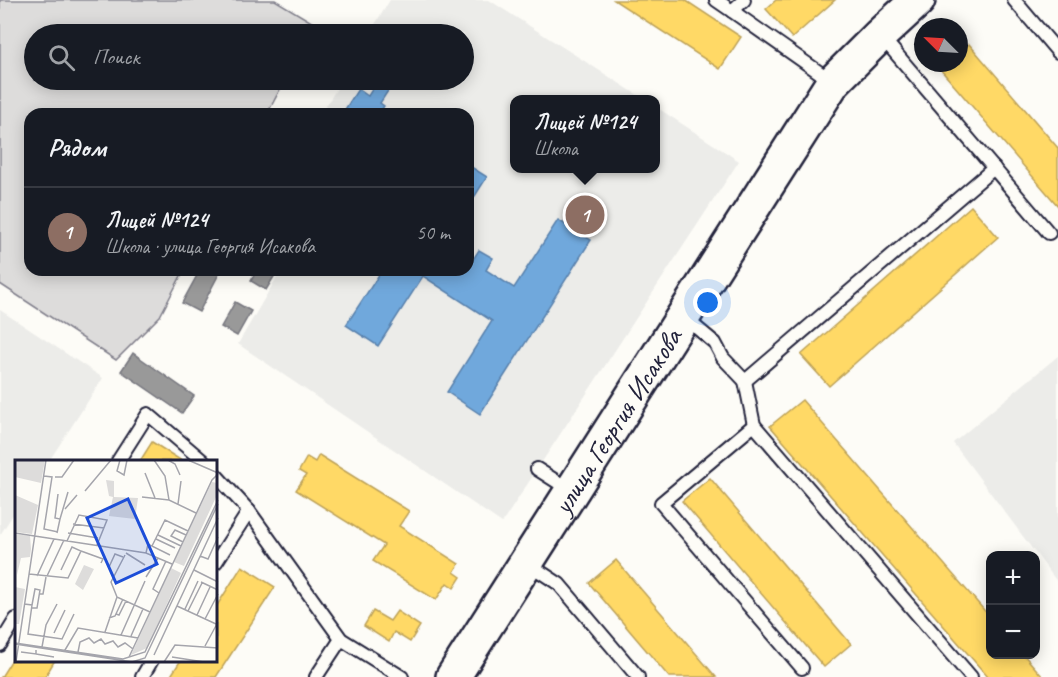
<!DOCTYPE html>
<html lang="ru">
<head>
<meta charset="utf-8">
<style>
	:root { --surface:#171b24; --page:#20242c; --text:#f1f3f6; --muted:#9ea1a6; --line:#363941; --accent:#d93025 }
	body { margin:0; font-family:Caveat,sans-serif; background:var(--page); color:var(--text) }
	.controls { position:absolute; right:18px; bottom:18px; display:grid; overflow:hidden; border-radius:12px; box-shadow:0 3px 15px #0003 }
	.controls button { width:54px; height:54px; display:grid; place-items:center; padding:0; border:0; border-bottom:2px solid var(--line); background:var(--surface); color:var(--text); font:30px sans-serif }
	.compass { position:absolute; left:914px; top:18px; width:54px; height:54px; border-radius:50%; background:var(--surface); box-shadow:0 3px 15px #0003; rotate:294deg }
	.you { position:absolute; left:708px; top:303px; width:21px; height:21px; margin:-15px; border:4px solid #fff; border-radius:50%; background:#1a73e8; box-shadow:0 0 0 9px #1a73e833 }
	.badge { display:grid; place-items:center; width:39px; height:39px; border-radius:50%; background:var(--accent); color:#fff; font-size:20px; font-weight:700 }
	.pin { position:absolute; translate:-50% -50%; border:3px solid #fff; box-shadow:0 2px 6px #0006 }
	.popup { position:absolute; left:510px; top:95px; width:150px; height:78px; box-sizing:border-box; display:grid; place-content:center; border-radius:12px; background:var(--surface); filter:drop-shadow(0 2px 4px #0005); font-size:20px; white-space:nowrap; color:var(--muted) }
	.popup b { font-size:22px; color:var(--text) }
	.popup::after { content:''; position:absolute; left:50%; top:100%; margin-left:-12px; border:12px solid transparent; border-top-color:var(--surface) }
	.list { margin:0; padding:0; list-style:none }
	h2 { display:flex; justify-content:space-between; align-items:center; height:78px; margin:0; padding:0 24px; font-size:26px }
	h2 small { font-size:20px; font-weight:400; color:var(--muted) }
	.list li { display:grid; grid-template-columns:39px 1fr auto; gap:18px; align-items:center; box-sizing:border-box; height:90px; padding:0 24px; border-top:2px solid var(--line) }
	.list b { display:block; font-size:22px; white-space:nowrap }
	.list p { margin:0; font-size:20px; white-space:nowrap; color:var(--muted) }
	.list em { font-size:20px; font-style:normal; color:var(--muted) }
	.icon { flex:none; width:33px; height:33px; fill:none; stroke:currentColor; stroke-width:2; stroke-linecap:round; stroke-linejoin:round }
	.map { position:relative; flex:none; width:1058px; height:677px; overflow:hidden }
	.search { position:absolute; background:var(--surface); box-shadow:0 3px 15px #0003; left:24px; top:24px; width:450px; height:66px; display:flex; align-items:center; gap:15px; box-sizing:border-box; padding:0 21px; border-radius:33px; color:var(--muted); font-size:22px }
	.panel { position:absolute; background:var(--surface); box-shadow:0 3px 15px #0003; left:24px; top:108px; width:450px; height:168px; border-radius:18px }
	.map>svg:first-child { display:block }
	.built { fill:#ecece9 }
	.green { fill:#dddcdb; stroke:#807f8b; stroke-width:1.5 }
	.homes { fill:#ffd966; stroke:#bda259; stroke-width:1.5 }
	.schools { fill:#6fa8dc; stroke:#5880ac; stroke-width:1.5 }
	.industry { fill:#999; stroke:#75757d; stroke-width:1.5 }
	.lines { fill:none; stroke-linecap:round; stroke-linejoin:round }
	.lane-casing { stroke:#22223b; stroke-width:16 }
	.secondary-casing { stroke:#22223b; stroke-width:38 }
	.lane { stroke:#fdfcf7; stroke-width:12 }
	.secondary { stroke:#fdfcf7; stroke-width:33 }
	.labels { text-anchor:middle; stroke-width:6; stroke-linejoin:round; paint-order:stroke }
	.street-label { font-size:28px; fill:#22223b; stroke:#fdfcf7 }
	.inset-road { fill:none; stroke:#a5a5ac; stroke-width:1.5 }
	.view { fill:#1d4ed8; fill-opacity:0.15; stroke:#1d4ed8; stroke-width:3 }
	.inset-edge { fill:none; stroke:#22223b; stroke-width:3 }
</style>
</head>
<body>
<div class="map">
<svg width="1058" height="677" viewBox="0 0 1058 677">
	<rect width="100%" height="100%" fill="#fdfcf7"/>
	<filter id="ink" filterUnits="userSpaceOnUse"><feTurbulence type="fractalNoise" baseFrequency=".0167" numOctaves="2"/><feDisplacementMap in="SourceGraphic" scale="12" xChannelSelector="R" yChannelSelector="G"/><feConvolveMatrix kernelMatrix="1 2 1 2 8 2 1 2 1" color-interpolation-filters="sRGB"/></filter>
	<g filter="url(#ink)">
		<g class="built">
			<path d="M 390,0 L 489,0 L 644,99 L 514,100 L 514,168 L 656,168 L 656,107 L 739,161 L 502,523 L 238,344 L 281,270 L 468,270 L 468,114 L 321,114 L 342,80 L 464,80 L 464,34 L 369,34 Z"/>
			<path d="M 0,310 L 103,378 L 49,461 L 16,461 L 16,510 L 0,535 Z"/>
			<path d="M 1058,356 L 1058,583 L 953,443 Z"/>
		</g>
		<path class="green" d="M 0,0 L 275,0 L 315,24 L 309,34 L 34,34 L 34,80 L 285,80 L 267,114 L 30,114 L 30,270 L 184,270 L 160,316 L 116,360 L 0,284 Z"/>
		<g class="homes">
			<path d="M 614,0 L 685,0 L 741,37 L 720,69 Z"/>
			<path d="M 776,0 L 835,0 L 792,38 L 766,9 Z"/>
			<path d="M 969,44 L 1058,148 L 1058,206 L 940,69 L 947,63 L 959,63 L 959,53 Z"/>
			<path d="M 971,206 L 998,237 L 829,386 L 801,355 Z"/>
			<path d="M 802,400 L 990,617 L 990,654 L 1023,654 L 1043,677 L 988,677 L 770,426 Z"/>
			<path d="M 152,442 L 182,461 L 140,461 Z"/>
			<path d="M 319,455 L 409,511 L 399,526 L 459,564 L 454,572 L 461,577 L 454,588 L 447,583 L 436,600 L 373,561 L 384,545 L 296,490 L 306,475 L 299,471 L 307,457 L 315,462 Z"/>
			<path d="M 710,478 L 851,644 L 824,667 L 682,501 Z"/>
			<path d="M 616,560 L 716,677 L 669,677 L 589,583 Z"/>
			<path d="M 242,566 L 275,587 L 216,677 L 170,677 L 181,660 L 216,660 L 216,607 Z"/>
			<path d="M 373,611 L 390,621 L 397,611 L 420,626 L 410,642 L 394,632 L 389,642 L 364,626 Z"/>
			<path d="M 16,653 L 16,660 L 55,660 L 45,677 L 1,677 Z"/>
		</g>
		<g class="schools">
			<path d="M 378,80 L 395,80 L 380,103 L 384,106 L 379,114 L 349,114 L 344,111 L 358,89 L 368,96 Z"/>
			<path d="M 468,165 L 487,177 L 468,207 Z"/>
			<path d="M 558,220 L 591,240 L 480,414 L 447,392 L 492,321 L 423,276 L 378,346 L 346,325 L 382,270 L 468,270 L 468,258 L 472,261 L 479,250 L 493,258 L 486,270 L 514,288 Z"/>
		</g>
		<g class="industry">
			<path d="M 200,270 L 221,270 L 199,312 L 182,303 Z"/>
			<path d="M 257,270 L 278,270 L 266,290 L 251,281 Z"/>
			<path d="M 235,302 L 251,311 L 237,336 L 221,327 Z"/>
			<path d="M 133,353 L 194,396 L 182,413 L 121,371 Z"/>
		</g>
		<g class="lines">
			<defs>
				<g id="lane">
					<path d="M 716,0 L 732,11"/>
					<path d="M 744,0 L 732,11 L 833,82"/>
					<path d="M 1014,0 L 1058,52"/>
					<path d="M 881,36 L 1049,233"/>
					<path d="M 685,318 L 715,343 L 723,358 L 745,381 L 994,168"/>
					<path d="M 745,381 L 754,425 L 971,677"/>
					<path d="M 754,425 L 661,503 L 802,668"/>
					<path d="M 118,461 L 148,414 L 203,461"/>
					<path d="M 537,469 L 570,490"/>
					<path d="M 216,475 L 249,511 L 341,639 L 402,677"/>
					<path d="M 216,562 L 249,511"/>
					<path d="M 527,563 L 559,584 L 638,677"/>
					<path d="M 0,645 L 16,619"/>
					<path d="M 142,677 L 152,660"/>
					<path d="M 316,677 L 341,639"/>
				</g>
				<g id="secondary">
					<path id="s1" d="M 453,677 L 833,82 L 880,35 L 918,0"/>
				</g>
			</defs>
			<use href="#lane" class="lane-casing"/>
			<use href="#secondary" class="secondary-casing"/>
			<use href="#lane" class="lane"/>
			<use href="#secondary" class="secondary"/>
		</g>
	</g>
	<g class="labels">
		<g class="street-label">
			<text dy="10" stroke="none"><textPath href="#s1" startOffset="304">улица Георгия Исакова</textPath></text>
		</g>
	</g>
	<g transform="translate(15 460)">
		<rect width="202" height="202" fill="#fdfcf7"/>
		<path d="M 0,0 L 30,0 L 26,23 L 0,17 ZM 91,20 L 99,21 L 99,37 L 123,38 L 120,59 L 94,56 L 98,37 L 94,36 ZM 197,22 L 202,23 L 202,35 L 169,106 L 159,102 ZM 0,35 L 23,45 L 17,74 L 0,72 ZM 0,74 L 15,76 L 16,89 L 15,97 L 6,98 L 2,115 ZM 69,105 L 79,109 L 68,130 L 60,124 ZM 156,108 L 166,113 L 132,188 L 116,195 ZM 0,127 L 10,129 L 4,164 L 0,164 Z" fill="#dddcdb"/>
		<path class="inset-road" d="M 105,0 L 102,11 L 109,15 L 112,0M 139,0 L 150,16 L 154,40M 153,0 L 160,4 L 165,15M 173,0 L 203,13M 130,13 L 140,38M 29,16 L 37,17 L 29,69 L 43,72M 40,17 L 47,17 L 59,0M 70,31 L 96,0M 127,37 L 154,40 L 181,53M 163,44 L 166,21M 50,49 L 62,35M 45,59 L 53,32M 58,64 L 89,68M 0,73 L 131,93 L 157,104M 42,73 L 45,59 L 40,58 L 43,34M 53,73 L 83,78M 143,75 L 166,86M 141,79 L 160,88M 52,81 L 64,55 L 92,60 L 82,85M 168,82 L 156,76 L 160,70 L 171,75M 137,86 L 150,60 L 173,71M 66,91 L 88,99 L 86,103M 111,93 L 130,105M 131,93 L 133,84 L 155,95M 185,96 L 193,99 L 203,77M 94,107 L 100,94 L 108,97M 179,110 L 203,122M 14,114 L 53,118 L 66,91 L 57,87 L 46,110M 22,116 L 39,79M 32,116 L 49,80M 131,117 L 143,98M 186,122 L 203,130M 144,133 L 138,129 L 151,101M 24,134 L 28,134 L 31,117M 102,137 L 96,122 L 110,95M 9,144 L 17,145 L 13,174 L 47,179 L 59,154M 162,146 L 201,164M 17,148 L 22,148 L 25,130 L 20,129 L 17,145M 170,149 L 183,121M 173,151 L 187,123M 101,154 L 104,155 L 111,141M 182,155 L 195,127M 94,158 L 100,156 L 108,139M 190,159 L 203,134M 90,172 L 102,137 L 135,152M 39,173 L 50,150M 106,175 L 130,121M 116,176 L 128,149M 0,183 L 108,199 L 130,192 L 203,40M 0,184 L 117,202 L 130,198 L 203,44M 190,186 L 203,162M 27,187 L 31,165 L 42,144M 50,190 L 63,168 L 123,178M 6,192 L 21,194 L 21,190M 63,192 L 65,182 L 74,178 L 79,183 L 86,179 L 90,184 L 98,181 L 103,187 L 110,183 L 118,189M 21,194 L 39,197M 139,195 L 203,58M 114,197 L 197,20 L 203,14M 157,197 L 189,202M 1,202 L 31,0M 149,202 L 160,185 L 203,188"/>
		<path class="view" d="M 113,39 L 142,104 L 101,123 L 72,58 Z"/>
		<rect width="202" height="202" class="inset-edge"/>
	</g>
</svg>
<div class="controls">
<button>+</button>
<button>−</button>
</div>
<svg class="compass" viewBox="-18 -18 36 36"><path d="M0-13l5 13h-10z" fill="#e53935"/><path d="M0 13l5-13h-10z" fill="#9ea1a6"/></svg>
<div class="you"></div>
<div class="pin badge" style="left:585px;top:215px;background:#8d6e63">1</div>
<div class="popup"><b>Лицей №124</b>Школа</div>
<div class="search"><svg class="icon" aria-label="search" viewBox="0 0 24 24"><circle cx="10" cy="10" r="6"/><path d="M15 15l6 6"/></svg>Поиск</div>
<section class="panel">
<h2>Рядом<small></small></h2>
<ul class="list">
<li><span class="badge" style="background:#8d6e63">1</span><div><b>Лицей №124</b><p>Школа · улица Георгия Исакова</p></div><em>50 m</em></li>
</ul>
</section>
</div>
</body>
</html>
